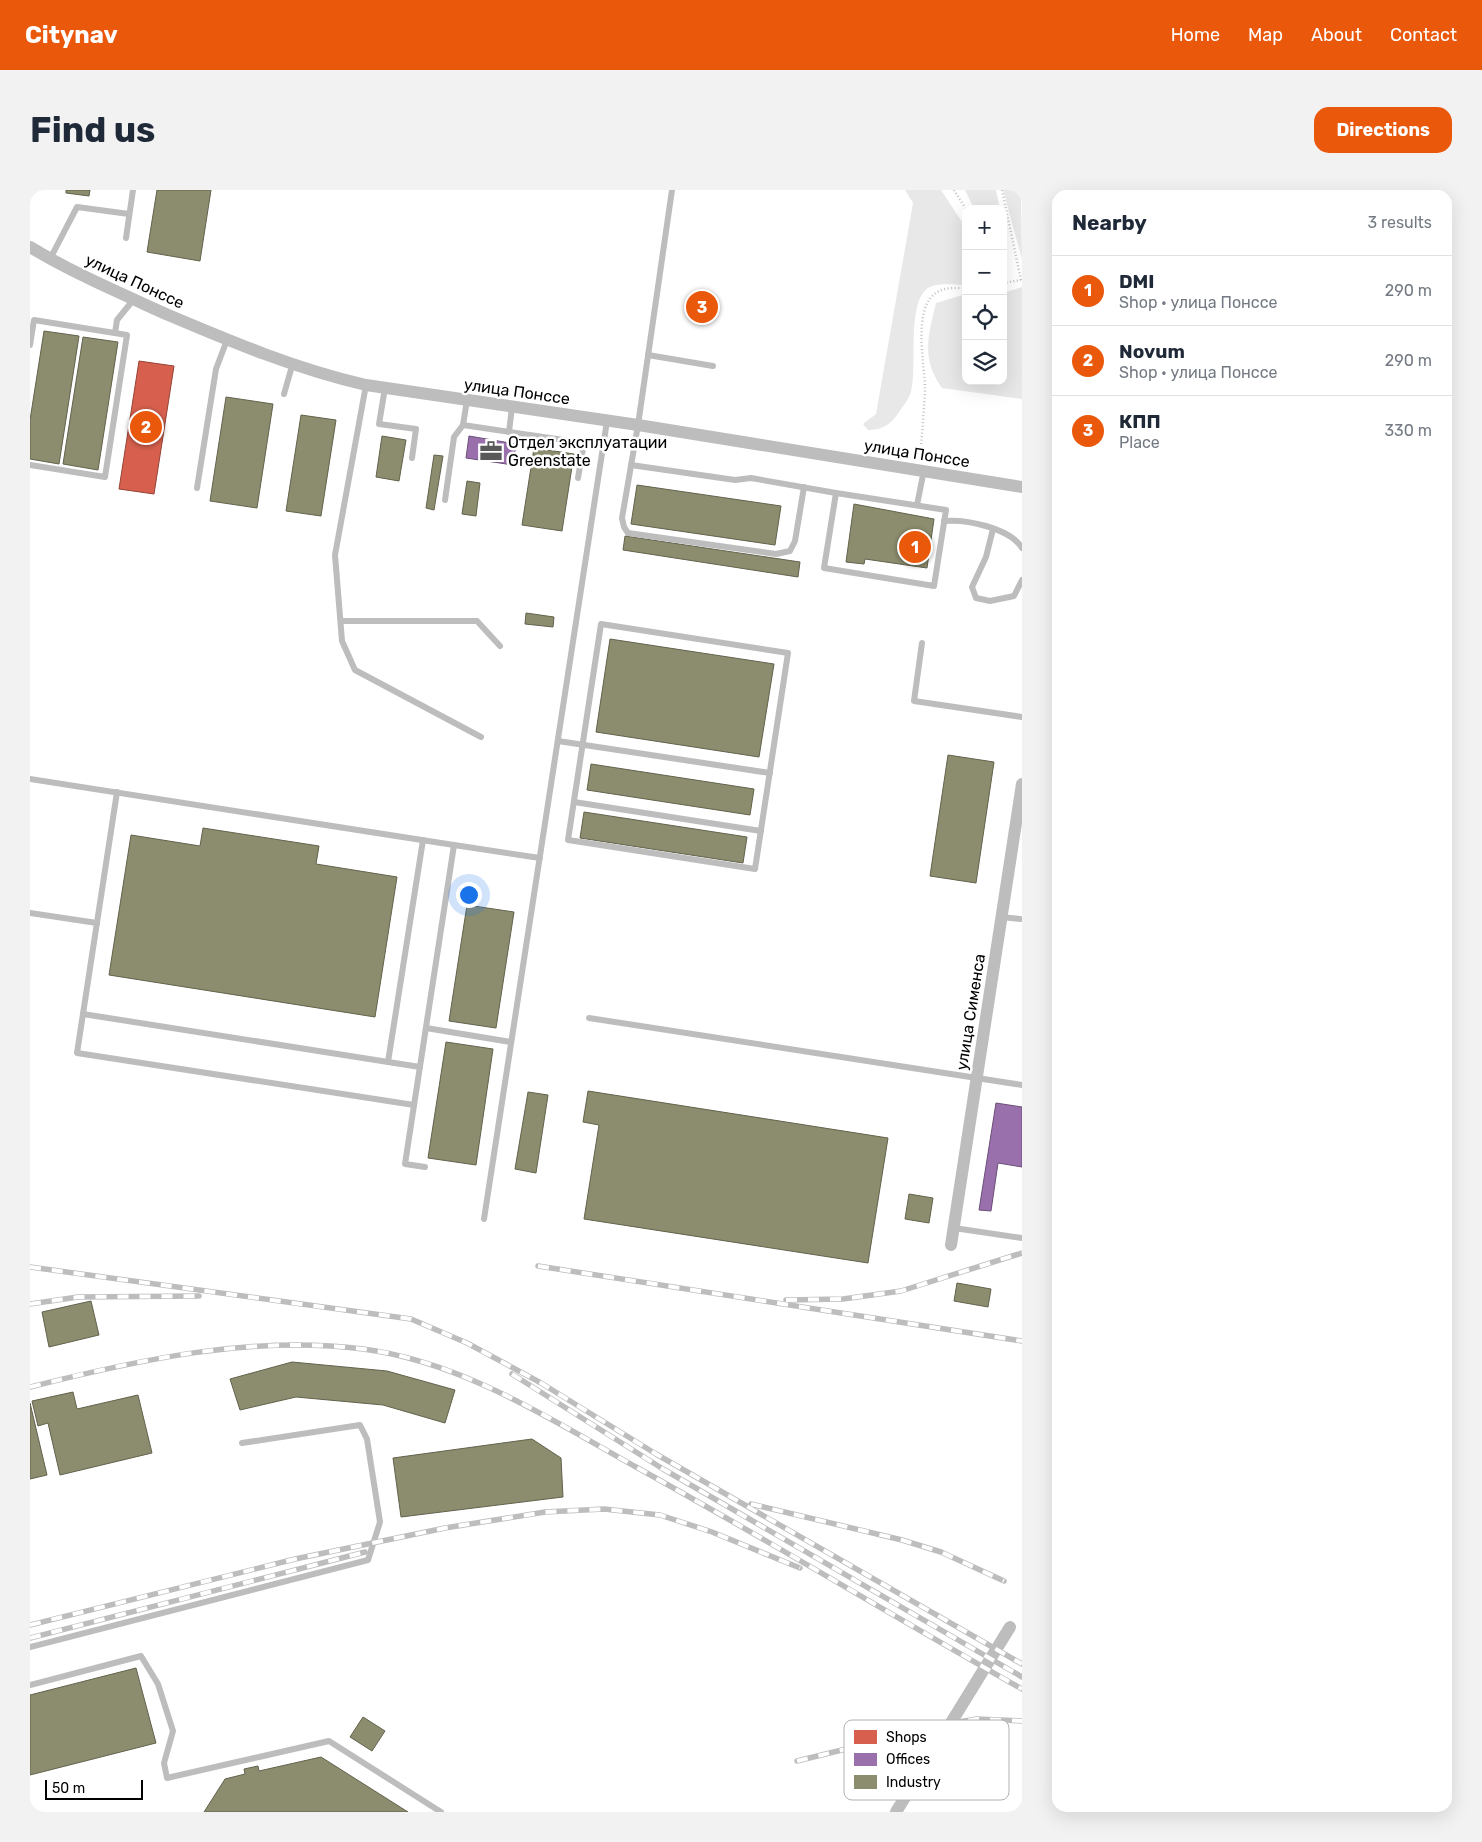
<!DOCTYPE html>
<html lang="en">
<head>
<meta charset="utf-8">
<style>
	:root { --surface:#fff; --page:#f2f2f3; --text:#1f2937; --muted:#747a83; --line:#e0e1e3; --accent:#ea580c }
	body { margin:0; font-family:Rubik,sans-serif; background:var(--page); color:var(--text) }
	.controls { position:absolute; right:15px; top:15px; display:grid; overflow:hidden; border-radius:10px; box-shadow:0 5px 20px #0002 }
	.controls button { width:45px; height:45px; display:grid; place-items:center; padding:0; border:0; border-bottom:1px solid var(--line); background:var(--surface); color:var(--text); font:25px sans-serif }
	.scale { position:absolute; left:15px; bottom:12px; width:98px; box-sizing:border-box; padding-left:5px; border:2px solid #000; border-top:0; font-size:14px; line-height:18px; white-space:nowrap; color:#000; -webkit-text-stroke:4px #fff; paint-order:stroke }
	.you { position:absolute; left:438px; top:704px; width:18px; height:18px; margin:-12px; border:4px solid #fff; border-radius:50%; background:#1a73e8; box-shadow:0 0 0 8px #1a73e833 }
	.badge { display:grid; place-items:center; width:32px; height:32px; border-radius:50%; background:var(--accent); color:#fff; font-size:16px; font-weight:700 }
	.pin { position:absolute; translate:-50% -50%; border:2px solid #fff; box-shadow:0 1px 5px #0006 }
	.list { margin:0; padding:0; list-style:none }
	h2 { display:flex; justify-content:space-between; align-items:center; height:65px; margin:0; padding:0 20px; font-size:21px }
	h2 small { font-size:16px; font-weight:400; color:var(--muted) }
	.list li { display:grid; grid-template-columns:32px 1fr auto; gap:15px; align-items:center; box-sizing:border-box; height:70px; padding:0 20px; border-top:1px solid var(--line) }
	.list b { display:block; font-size:19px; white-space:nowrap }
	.list p { margin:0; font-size:16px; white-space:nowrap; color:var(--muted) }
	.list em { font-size:16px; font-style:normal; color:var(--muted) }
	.icon { flex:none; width:28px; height:28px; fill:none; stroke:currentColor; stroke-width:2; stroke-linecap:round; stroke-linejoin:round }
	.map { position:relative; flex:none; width:992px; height:1622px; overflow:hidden; border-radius:15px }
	header { display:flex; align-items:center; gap:30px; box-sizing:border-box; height:70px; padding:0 25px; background:var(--accent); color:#fff }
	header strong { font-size:24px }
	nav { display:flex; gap:28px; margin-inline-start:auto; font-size:18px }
	.intro { display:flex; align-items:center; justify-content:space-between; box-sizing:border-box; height:120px; padding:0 30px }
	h1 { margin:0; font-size:35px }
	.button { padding:12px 22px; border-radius:15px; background:var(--accent); color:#fff; font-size:18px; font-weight:700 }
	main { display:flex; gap:30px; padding:0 30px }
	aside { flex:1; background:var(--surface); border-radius:15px; box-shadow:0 5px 20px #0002 }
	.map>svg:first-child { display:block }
	.green { fill:#e8e8e8 }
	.shops { fill:#d6604d; stroke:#964336 }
	.offices { fill:#9970ab; stroke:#6b4e78 }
	.industry { fill:#8c8c6e; stroke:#62624d }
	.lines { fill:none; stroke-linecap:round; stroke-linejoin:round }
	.path { stroke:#c2c2c2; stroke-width:2.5; stroke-dasharray:1 2.5; stroke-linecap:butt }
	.lane { stroke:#bdbdbd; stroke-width:6 }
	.street { stroke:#bdbdbd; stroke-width:12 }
	.rail-casing { stroke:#bdbdbd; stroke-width:5.5 }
	.rail { stroke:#fff; stroke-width:4; stroke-dasharray:11; stroke-linecap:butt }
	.labels { text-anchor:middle; stroke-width:5; stroke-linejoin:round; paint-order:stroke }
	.street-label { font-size:16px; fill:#000; stroke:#fff }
	.poi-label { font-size:16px; fill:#000; stroke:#fff; text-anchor:start }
	.key { fill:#fff; stroke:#b2b2b2; stroke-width:1 }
	.key-label { font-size:14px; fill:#000 }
</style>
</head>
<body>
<header>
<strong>Citynav</strong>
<nav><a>Home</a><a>Map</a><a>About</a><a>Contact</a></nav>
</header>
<div class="intro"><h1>Find us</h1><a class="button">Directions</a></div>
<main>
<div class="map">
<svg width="992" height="1622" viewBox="0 0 992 1622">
	<rect width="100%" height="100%" fill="#fff"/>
	<g class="green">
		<path d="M 875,0 L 911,0 L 936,38 L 936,95 C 925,95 908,92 898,98 C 876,113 888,178 881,202 C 879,209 873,216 869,222 C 861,234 853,240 838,240 L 833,234 L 846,224 L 883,13 Z"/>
		<path d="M 935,0 L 966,0 L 970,19 L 944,19 Z"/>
		<path d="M 973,0 L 988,0 L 991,7 L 992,69 Z"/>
		<path d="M 992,97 L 992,209 L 912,198 C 891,169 898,146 906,113 L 936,104 L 936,191 L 973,191 L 973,103 Z"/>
	</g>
	<path class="shops" d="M 109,171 L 144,176 L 124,304 L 89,299 Z"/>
	<g class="offices">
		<path d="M 439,246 L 486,254 L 483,275 L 436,268 Z"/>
		<path d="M 966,913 L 992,917 L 992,977 L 968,973 L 961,1021 L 949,1020 Z"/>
	</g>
	<g class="industry">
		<path d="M 36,0 L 60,0 L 59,6 L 36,3 Z"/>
		<path d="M 127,0 L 181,0 L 170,71 L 117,62 Z"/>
		<path d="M 658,108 L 688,114 L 685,126 L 656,121 Z"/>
		<path d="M 14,141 L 49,146 L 29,274 L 0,269 L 0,230 Z"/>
		<path d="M 53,147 L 88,152 L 68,280 L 33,274 Z"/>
		<path d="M 196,207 L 243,214 L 227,318 L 180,311 Z"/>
		<path d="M 271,225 L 306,230 L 291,326 L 256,321 Z"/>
		<path d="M 352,246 L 376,250 L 369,291 L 346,287 Z"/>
		<path d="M 504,258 L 544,264 L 532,341 L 492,335 Z"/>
		<path d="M 404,265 L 413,266 L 404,320 L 396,318 Z"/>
		<path d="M 437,291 L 450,293 L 446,326 L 432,324 Z"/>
		<path d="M 607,295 L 751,316 L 745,355 L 601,334 Z"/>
		<path d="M 824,314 L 904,329 L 897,378 L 835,369 L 834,374 L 816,372 Z"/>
		<path d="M 595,346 L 770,372 L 768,387 L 593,360 Z"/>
		<path d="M 496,423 L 524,427 L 523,437 L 495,434 Z"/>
		<path d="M 580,449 L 744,474 L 729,567 L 566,542 Z"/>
		<path d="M 918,565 L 964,572 L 946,693 L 900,686 Z"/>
		<path d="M 561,574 L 724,599 L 720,625 L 557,600 Z"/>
		<path d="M 554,622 L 717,647 L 713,673 L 550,648 Z"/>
		<path d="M 173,638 L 289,656 L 286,674 L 367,687 L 345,827 L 79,785 L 101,645 L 170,656 Z"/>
		<path d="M 437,715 L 484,722 L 466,838 L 419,831 Z"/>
		<path d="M 416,852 L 463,859 L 446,975 L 398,968 Z"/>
		<path d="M 558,901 L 858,948 L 838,1073 L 554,1029 L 569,935 L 553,932 Z"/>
		<path d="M 498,902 L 518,905 L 506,983 L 485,979 Z"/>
		<path d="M 879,1004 L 903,1008 L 899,1033 L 875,1029 Z"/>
		<path d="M 927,1093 L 961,1099 L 958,1117 L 924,1111 Z"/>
		<path d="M 61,1111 L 69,1145 L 19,1157 L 12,1122 Z"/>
		<path d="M 262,1172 L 357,1181 L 425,1200 L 415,1233 L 353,1215 L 266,1207 L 210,1220 L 200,1189 Z"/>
		<path d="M 43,1202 L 47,1219 L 108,1205 L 122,1263 L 30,1285 L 18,1233 L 8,1236 L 2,1211 Z"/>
		<path d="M 0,1213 L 17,1285 L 0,1289 Z"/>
		<path d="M 502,1249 L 531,1268 L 533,1307 L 371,1327 L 363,1268 Z"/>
		<path d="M 106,1478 L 126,1553 L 0,1585 L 0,1505 Z"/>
		<path d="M 333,1527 L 355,1541 L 342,1561 L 320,1547 Z"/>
		<path d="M 291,1567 L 378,1622 L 174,1622 L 195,1589 L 215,1584 L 214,1579 L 228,1576 L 229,1581 Z"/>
	</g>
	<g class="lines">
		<g class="path">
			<path d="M 924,0 L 936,19"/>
			<path d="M 972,0 L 991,90"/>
			<path d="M 973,93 L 991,90"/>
			<path d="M 890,268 C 892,245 894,222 895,199 C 895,175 882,119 906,103 C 914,97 926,98 936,98"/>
		</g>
		<g class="lane">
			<path d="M 642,0 L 608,235 L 592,328 L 594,337 L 598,343 L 746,364 L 760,361 L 765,351 L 774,297"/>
			<path d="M 96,48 L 103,0"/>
			<path d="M 20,69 L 47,17 L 99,24"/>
			<path d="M 85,143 L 87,130 L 104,109"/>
			<path d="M 0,155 L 4,130 L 97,145 L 75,287 L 0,275"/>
			<path d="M 618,165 L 683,176"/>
			<path d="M 336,195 L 305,365 L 312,451 L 325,480 L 451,547"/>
			<path d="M 355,198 L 349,234 L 386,239 L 382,268"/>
			<path d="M 254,204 L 262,176"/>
			<path d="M 433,235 L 554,253 L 548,288"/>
			<path d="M 479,242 L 482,217"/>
			<path d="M 601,275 L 705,290 L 721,288 L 806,303"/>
			<path d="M 167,298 L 186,179 L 197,150"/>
			<path d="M 806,303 L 916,320 L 904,396 L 794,378 Z"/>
			<path d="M 415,310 L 424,247 L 433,235 L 437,210"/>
			<path d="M 887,315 L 894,280"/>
			<path d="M 914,331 C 936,329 980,338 992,358"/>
			<path d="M 963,339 L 956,367 L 942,397 L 946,408 L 960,411 L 984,406 L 992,390"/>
			<path d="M 312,431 L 447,431 L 470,456"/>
			<path d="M 571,434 L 758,463 L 725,679 L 538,650 Z"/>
			<path d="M 892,453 L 884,511 L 992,527"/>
			<path d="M 528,551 L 740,583"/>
			<path d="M 0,589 L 424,655"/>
			<path d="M 87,602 L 47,863 L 384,915"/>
			<path d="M 544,612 L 731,641"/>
			<path d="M 0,723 L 67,733"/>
			<path d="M 971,727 L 990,729"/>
			<path d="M 53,824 L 390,877"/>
			<path d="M 559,828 L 992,895"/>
			<path d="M 396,838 L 481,852"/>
			<path d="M 358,872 L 393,650"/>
			<path d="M 395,977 L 375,974 L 424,655 L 510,668"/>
			<path d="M 454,1029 L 577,231"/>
			<path d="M 924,1038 L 992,1048"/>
			<path d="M 0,1457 L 338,1370 L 350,1332 L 337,1249 L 330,1235 L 212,1253"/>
			<path d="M 0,1495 L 111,1466 L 128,1494 L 143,1541 L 134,1573 L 137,1588 L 299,1551 L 411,1622"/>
		</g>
		<g class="street">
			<path d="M 0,57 C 43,83 90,103 136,124 C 202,152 266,179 336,195 L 608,235 L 992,297"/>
			<path d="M 921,1055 L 992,594"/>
			<path d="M 866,1622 L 980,1437"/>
		</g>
		<defs>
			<g id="rail">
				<path d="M 508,1076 L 992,1151"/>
				<path d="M 0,1077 L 381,1129 L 437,1153 L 511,1193 L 626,1264 L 992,1474"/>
				<path d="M 756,1110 L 813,1109 L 871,1101 L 992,1063"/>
				<path d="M 0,1114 L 48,1107 L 169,1106"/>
				<path d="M 482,1184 L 633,1279 L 992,1487"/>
				<path d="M 0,1197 C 108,1170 221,1145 333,1159 C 433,1172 520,1229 606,1277 C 736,1349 863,1426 992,1499"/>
				<path d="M 721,1314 L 872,1350 L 911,1362 L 974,1391"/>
				<path d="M 0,1435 L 265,1369 L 415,1338 L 515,1322 L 574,1319 L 630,1325 L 682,1342 L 770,1378"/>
				<path d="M 0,1448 L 335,1362"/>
				<path d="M 767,1571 L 922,1533 L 947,1529 L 992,1531"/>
			</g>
		</defs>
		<use href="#rail" class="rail-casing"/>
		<use href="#rail" class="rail"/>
	</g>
	<defs>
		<symbol id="office-bare" viewBox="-9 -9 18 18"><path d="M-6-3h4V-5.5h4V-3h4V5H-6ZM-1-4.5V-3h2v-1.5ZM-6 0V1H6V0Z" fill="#595959" stroke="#fff" stroke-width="2.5" paint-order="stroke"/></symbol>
	</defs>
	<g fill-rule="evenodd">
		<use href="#office-bare" x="445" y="245" width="32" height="32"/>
	</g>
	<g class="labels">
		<g class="street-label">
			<text transform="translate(105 91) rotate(25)" y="6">улица Понссе</text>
			<text transform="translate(487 201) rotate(8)" y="6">улица Понссе</text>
			<text transform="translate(887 263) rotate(9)" y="6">улица Понссе</text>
			<text transform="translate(940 822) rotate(-81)" y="6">улица Сименса</text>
		</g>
		<g class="poi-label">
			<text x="478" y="258">Отдел эксплуатации<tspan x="478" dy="18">Greenstate</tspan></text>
		</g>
	</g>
	<rect x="814" y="1530" width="165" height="80" rx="8" class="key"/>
	<rect x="824" y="1540" width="23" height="14" fill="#d6604d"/>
	<rect x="824" y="1563" width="23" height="13" fill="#9970ab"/>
	<rect x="824" y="1585" width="23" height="14" fill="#8c8c6e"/>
	<g class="key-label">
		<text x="856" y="1552">Shops</text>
		<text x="856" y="1574">Offices</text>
		<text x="856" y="1597">Industry</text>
	</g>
</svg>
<div class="controls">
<button>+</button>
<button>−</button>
<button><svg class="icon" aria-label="locate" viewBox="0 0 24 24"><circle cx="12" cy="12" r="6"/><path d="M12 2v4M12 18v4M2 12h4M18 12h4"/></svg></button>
<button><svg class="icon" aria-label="layers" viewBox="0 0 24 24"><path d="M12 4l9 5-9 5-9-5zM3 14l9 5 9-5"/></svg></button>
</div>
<div class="scale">50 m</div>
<div class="you"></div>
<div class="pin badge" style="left:885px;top:357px">1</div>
<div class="pin badge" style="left:116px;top:237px">2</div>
<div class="pin badge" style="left:672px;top:117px">3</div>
</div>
<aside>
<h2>Nearby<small>3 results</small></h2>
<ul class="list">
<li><span class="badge">1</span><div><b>DMI</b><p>Shop · улица Понссе</p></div><em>290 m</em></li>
<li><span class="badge">2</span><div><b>Novum</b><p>Shop · улица Понссе</p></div><em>290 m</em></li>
<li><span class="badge">3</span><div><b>КПП</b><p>Place</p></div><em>330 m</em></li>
</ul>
</aside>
</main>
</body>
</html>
